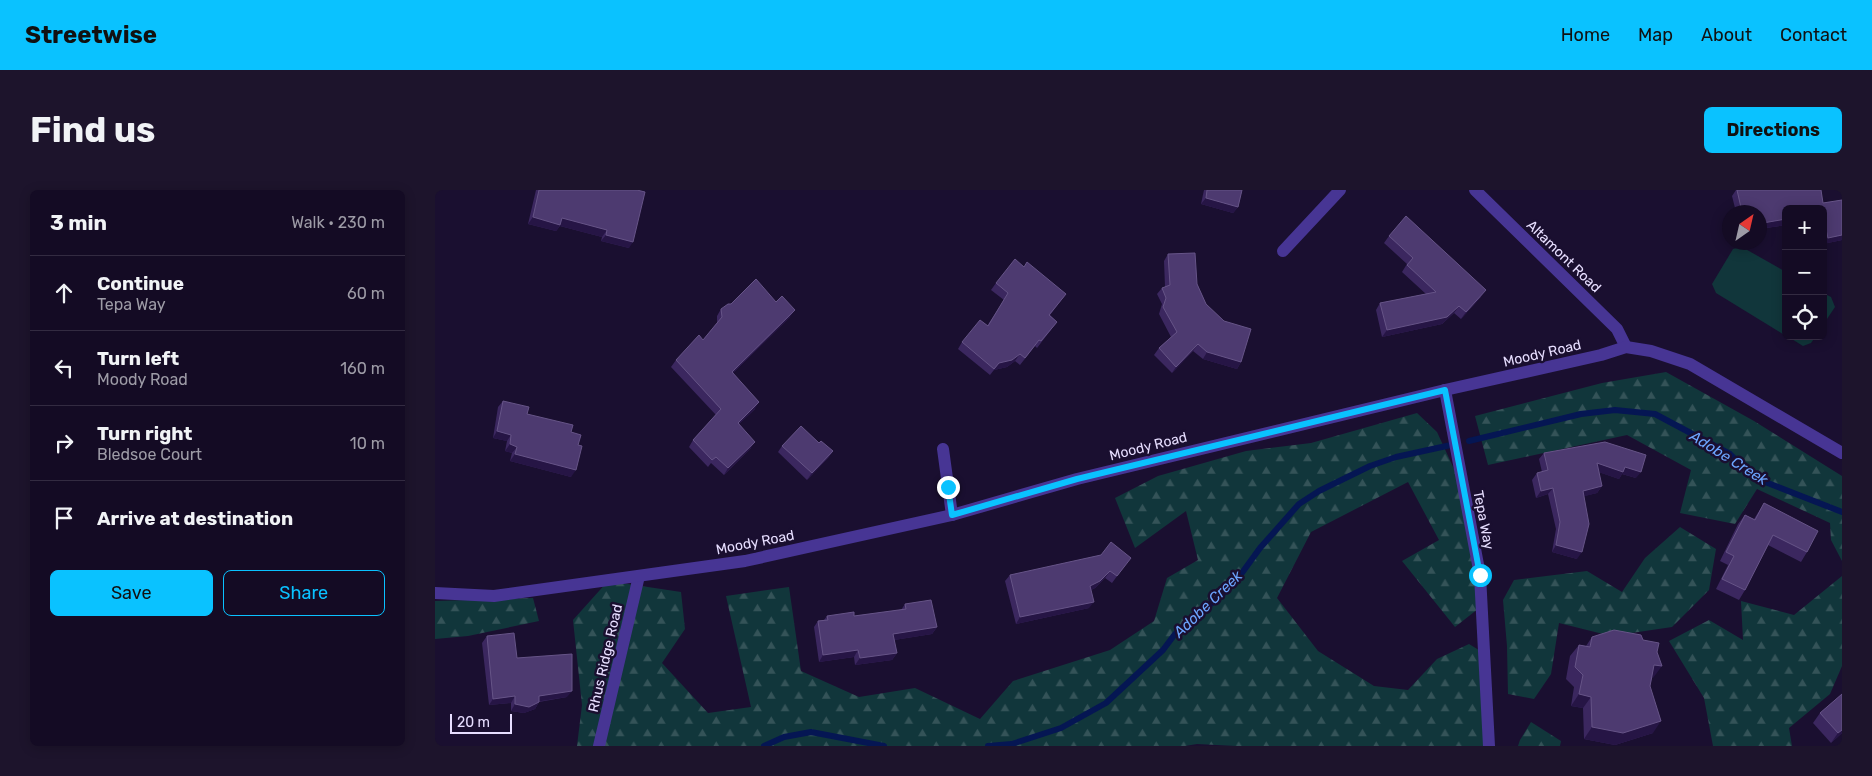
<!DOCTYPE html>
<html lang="en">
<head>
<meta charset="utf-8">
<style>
	:root { --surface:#140b24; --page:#1d142c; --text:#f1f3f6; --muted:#9d9ba6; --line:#332b41; --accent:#0ac2ff }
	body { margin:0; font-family:Rubik,sans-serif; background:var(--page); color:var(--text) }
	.controls { position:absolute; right:15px; top:15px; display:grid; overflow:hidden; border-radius:8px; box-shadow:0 2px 12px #0003 }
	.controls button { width:45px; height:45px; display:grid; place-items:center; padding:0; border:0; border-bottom:1px solid var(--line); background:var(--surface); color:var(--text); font:25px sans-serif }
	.compass { position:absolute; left:1287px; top:15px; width:45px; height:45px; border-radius:50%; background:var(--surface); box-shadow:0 2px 12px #0003; rotate:34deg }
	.scale { position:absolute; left:15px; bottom:12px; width:62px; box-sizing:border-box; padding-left:5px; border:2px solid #e7deff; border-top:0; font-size:14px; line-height:18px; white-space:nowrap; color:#e7deff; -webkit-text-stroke:4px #1a0f30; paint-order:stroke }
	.stop { position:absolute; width:15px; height:15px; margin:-11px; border:4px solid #0ac2ff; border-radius:50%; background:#fff }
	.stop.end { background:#0ac2ff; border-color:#fff; box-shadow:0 1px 5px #0008 }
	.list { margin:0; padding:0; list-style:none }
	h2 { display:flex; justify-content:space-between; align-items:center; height:65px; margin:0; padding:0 20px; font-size:21px }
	h2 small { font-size:16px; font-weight:400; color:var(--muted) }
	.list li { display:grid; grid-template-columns:32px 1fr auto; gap:15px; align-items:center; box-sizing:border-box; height:75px; padding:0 20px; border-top:1px solid var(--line) }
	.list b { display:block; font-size:19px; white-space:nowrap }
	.list p { margin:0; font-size:16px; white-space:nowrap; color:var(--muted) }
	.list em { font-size:16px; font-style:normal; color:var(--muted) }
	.actions { display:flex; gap:10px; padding:15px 20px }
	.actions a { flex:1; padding:11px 0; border:1px solid var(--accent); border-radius:8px; text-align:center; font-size:18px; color:var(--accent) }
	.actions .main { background:var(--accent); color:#111 }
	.icon { flex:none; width:28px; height:28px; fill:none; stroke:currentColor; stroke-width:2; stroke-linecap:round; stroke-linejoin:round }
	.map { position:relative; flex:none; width:1407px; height:556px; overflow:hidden; border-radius:8px }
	header { display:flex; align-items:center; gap:30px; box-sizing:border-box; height:70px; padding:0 25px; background:var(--accent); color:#111 }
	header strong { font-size:24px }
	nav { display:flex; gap:28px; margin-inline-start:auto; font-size:18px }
	.intro { display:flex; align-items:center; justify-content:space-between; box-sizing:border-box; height:120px; padding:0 30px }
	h1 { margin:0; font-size:35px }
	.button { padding:12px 22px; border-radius:8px; background:var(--accent); color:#111; font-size:18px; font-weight:700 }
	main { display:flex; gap:30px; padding:0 30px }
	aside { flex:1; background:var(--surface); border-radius:8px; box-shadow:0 2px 12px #0003 }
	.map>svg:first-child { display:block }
	.green { fill:#11363b }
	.forest { fill:url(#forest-firs) }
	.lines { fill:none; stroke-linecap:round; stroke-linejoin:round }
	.stream { stroke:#051653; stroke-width:6 }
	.minor { stroke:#473594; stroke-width:12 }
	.tertiary { stroke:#473594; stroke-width:12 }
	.wall { fill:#3b275f }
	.shaded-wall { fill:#261545 }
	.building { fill:#4d3a70; stroke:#665487 }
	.route { stroke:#0ac2ff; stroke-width:6 }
	.labels { text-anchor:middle; stroke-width:5; stroke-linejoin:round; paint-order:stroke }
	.street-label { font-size:14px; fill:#e7deff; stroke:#1a0f30 }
	.water-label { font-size:15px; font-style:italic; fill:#6ca5ff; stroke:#1a0f30 }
</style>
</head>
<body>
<header>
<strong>Streetwise</strong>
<nav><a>Home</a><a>Map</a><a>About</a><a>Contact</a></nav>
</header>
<div class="intro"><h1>Find us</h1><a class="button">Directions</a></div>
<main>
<aside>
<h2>3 min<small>Walk · 230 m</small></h2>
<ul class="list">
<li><svg class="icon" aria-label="ahead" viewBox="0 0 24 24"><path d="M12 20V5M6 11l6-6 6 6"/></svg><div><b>Continue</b><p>Tepa Way</p></div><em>60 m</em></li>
<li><svg class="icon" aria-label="left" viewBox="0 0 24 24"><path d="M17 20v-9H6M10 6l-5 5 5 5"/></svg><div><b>Turn left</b><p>Moody Road</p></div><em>160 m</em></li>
<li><svg class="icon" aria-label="right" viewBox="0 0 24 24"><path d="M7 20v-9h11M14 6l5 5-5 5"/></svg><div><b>Turn right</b><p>Bledsoe Court</p></div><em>10 m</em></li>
<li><svg class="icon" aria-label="arrive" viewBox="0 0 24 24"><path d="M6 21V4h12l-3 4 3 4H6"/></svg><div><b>Arrive at destination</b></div></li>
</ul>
<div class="actions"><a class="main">Save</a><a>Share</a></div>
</aside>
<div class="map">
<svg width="1407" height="556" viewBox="0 0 1407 556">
	<defs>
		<pattern id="forest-firs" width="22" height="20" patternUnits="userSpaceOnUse" patternTransform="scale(1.25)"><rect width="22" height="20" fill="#11363b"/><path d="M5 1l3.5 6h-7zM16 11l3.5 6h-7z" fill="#345358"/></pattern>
	</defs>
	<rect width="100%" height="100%" fill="#1a0f30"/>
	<g class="green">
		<path d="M 1307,57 L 1351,82 L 1351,146 L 1281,103 L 1277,94 L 1298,59 Z"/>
		<path d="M 1388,103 L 1396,107 L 1400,117 L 1388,135 Z"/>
		<path d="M 1352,146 L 1381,146 L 1376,153 L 1368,156 Z"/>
	</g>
	<g class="forest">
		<path d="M 1231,182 L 1319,231 L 1407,286 L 1407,371 L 1396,350 L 1395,333 L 1322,299 L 1300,334 L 1245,323 L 1256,280 L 1192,245 L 1053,275 L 1040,226 L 1167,193 Z"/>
		<path d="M 982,223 L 1002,242 L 1036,316 L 1048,415 L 1020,437 L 967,371 L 1004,350 L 973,292 L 876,342 L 842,408 L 883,461 L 939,496 L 973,500 L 1002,469 L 1034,454 L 1052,465 L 1050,556 L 801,556 L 762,554 L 750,556 L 142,556 L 147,515 L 138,430 L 173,391 L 246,402 L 250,439 L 227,473 L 273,523 L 316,517 L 291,406 L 354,397 L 366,481 L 424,507 L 480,498 L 545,529 L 578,491 L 675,460 L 719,431 L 732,388 L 763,370 L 751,321 L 700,358 L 680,308 L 723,286 L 811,261 L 876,253 Z"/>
		<path d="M 1245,337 L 1281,359 L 1274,400 L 1237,437 L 1176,446 L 1124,433 L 1116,484 L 1099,509 L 1073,504 L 1072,456 L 1068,410 L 1079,390 L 1152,381 L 1187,402 L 1210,368 Z"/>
		<path d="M 1407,386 L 1407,476 L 1395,504 L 1354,538 L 1357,556 L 1278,556 L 1269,508 L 1234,451 L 1274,430 L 1308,450 L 1306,411 L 1359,425 Z"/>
		<path d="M 98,408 L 104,431 L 33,446 L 0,449 L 0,411 Z"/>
		<path d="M 1096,532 L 1126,551 L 1125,556 L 1083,556 L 1085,550 Z"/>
	</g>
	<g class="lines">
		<g class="stream">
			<path d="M 1034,251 L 1146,224 L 1180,220 L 1220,224 L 1295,264 L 1311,280 L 1325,290 L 1407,322"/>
			<path d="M 329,556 L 349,547 L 376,542 L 449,556"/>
			<path d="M 553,556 L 577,554 L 626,538 L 671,513 L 728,460 L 740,444 L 790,402 L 804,387 L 825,358 L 864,314 L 884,301 L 935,276 L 961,267 L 1016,255"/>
		</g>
		<g class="minor">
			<path d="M 1040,0 L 1182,139 L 1191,157"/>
			<path d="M 848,61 L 905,0"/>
			<path d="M 1010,200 L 1045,385 L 1054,556"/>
			<path d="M 508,259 L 517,325"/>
			<path d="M 164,556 L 204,386"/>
		</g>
		<path class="tertiary" d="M 0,403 L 59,406 L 310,371 L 517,325 L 642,289 L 1010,200 L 1166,165 L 1191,157 L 1216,161 L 1255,174 L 1407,263"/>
	</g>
	<g class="wall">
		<path d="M 101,0 L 202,0 L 194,58 L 166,51 L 167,47 L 125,36 L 121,41 L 93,34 Z"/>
		<path d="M 769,0 L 807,0 L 803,17 L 798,23 L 766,14 Z"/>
		<path d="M 1301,0 L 1386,0 L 1388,13 L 1407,10 L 1407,50 L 1388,54 L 1388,19 L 1351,35 L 1324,39 L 1324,22 L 1301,22 L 1297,6 Z"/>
		<path d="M 954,46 L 1046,107 L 1026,129 L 1019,123 L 1007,134 L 947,147 L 941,120 L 945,113 L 991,104 L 967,82 L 972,74 L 949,53 Z"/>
		<path d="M 733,64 L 762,94 L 771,114 L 806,172 L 802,179 L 768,169 L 758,161 L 737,183 L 719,165 L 724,158 L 736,147 L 724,124 L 727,114 L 722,104 L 727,98 L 730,97 L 729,71 Z"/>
		<path d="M 589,77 L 631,104 L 615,125 L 622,132 L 602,158 L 600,156 L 585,175 L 580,171 L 572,177 L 559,180 L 555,185 L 523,159 L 527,152 L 552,136 L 569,110 L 556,100 L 561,93 Z"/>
		<path d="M 286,119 L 355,127 L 298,183 L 320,219 L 304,234 L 316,258 L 289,285 L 276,273 L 273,277 L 254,257 L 258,250 L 281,225 L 236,177 L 241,170 L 268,150 L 282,133 L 282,126 Z"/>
		<path d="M 68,211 L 92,224 L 136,242 L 143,255 L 136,287 L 75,271 L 77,263 L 70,261 L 72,251 L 58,248 L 63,217 Z"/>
		<path d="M 1170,252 L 1201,288 L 1187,284 L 1184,289 L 1164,282 L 1167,296 L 1162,303 L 1149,306 L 1142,369 L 1117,362 L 1121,339 L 1113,304 L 1101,308 L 1097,290 L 1102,283 L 1107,282 L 1104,269 L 1109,263 Z"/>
		<path d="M 384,253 L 398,261 L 393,268 L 372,290 L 343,262 L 347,256 Z"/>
		<path d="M 1329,313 L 1372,362 L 1366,372 L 1333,355 L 1310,400 L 1304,410 L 1281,399 L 1293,375 L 1285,371 L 1303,334 L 1310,325 L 1319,329 Z"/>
		<path d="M 666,365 L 691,374 L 677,393 L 670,388 L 660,398 L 656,400 L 654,418 L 581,434 L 570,391 L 575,385 Z"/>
		<path d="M 470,414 L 502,437 L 497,444 L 459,450 L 462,463 L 457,470 L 420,475 L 419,467 L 384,472 L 379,437 L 383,431 L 389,430 L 392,426 L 419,426 L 466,420 Z"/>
		<path d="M 52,446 L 82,468 L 132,507 L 104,512 L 100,519 L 89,523 L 76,521 L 76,513 L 54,515 L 47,453 Z"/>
		<path d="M 1157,447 L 1218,488 L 1217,488 L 1215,496 L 1218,543 L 1180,555 L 1149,549 L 1148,518 L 1136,516 L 1139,497 L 1131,489 L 1135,466 L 1144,455 L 1151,456 Z"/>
		<path d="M 1407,504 L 1407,543 L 1396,553 L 1378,533 L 1385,523 Z"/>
	</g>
	<g class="shaded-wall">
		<path d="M 771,8 L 803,17 L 798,23 L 766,14 Z"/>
		<path d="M 98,27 L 127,28 L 172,40 L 167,47 L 125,36 L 121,41 L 93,34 Z"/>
		<path d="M 1351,29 L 1351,35 L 1324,39 L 1324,38 L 1328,33 Z"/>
		<path d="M 171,45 L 198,52 L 194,58 L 166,51 Z"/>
		<path d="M 1407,45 L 1407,50 L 1388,54 L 1393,48 Z"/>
		<path d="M 1051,100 L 1046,107 L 1026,129 L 1031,122 Z"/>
		<path d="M 1024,116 L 1019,123 L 1007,134 L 947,147 L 952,140 Z"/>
		<path d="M 360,120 L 355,127 L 292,189 L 297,182 Z"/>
		<path d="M 763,154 L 758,161 L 737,183 L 741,177 Z"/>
		<path d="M 772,162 L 806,172 L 802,179 L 768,169 Z"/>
		<path d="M 585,164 L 580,171 L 572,177 L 559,180 L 555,185 L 564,173 Z"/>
		<path d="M 324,212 L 320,219 L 298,240 L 303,233 Z"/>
		<path d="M 62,241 L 76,245 L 72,251 L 58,248 Z"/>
		<path d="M 320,252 L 316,258 L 289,285 L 293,278 Z"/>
		<path d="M 75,254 L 82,257 L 77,263 L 70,261 Z"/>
		<path d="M 398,261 L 393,268 L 372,290 L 377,283 Z"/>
		<path d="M 80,264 L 141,280 L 136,287 L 75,271 Z"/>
		<path d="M 1162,273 L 1190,277 L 1206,282 L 1201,288 L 1187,284 L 1184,289 L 1157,280 Z"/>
		<path d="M 1167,296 L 1162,303 L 1143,308 L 1148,301 Z"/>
		<path d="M 1118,298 L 1113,304 L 1101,308 L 1106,301 Z"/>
		<path d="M 1121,355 L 1147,362 L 1142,369 L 1117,362 Z"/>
		<path d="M 675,381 L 670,388 L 660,398 L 650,403 L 655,396 Z"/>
		<path d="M 659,412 L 654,418 L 581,434 L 585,427 Z"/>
		<path d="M 502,437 L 497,444 L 453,451 L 458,444 Z"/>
		<path d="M 423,460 L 419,467 L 384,472 L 388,465 Z"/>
		<path d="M 462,463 L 457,470 L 420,475 L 425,468 Z"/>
		<path d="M 1219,475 L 1227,476 L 1218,488 L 1211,486 Z"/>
		<path d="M 137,501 L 132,507 L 100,512 L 104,506 Z"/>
		<path d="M 1144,504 L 1156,507 L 1148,518 L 1136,516 Z"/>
		<path d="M 80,506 L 76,513 L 54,515 L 58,509 Z"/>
		<path d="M 104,512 L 100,519 L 89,523 L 76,521 L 80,514 Z"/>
		<path d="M 1226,531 L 1218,543 L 1180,555 L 1149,549 L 1157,537 Z"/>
		<path d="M 1407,540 L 1407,543 L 1396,553 L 1403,543 Z"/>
	</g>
	<g class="building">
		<path d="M 104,0 L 202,0 L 210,2 L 198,52 L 171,45 L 172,40 L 127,28 L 125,35 L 98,27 Z"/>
		<path d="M 772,0 L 807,0 L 803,17 L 771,8 Z"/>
		<path d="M 1302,0 L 1386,0 L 1388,13 L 1407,10 L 1407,45 L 1393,48 L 1388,27 L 1388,19 L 1351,19 L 1351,29 L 1328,33 L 1326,27 L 1324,27 L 1324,22 L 1307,22 Z"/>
		<path d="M 971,26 L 1051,100 L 1031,122 L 1024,116 L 1012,127 L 952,140 L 945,113 L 1001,102 L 972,75 L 978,68 L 954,46 Z"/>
		<path d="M 760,63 L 762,94 L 771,114 L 789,131 L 816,139 L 806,172 L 772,162 L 763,154 L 741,177 L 724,158 L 742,142 L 728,117 L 731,108 L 727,98 L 735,95 L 733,64 Z"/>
		<path d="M 580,69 L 589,77 L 592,72 L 631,104 L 614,125 L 622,132 L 606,151 L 604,150 L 590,168 L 585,164 L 577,170 L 564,173 L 559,179 L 527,152 L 545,130 L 553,136 L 573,103 L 561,93 Z"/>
		<path d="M 321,89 L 341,112 L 347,106 L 360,120 L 297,182 L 324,212 L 303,233 L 320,252 L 293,278 L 281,267 L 277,270 L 258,250 L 286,219 L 241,170 L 264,145 L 268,150 L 287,127 L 286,119 L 293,114 L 296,114 Z"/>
		<path d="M 68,211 L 94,217 L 92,224 L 138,235 L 136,242 L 146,245 L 143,255 L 147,256 L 141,280 L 80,264 L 82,257 L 75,254 L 76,245 L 62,241 Z"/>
		<path d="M 366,236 L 384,253 L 386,251 L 398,261 L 377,283 L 347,256 Z"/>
		<path d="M 1170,252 L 1211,265 L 1206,282 L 1190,277 L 1188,282 L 1162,273 L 1167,296 L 1148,301 L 1154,334 L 1147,362 L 1121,355 L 1125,332 L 1118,298 L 1106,301 L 1102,283 L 1113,280 L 1109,263 Z"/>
		<path d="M 1329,313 L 1383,341 L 1372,362 L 1338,345 L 1310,400 L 1287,389 L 1299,366 L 1291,362 L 1310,325 L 1320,330 Z"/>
		<path d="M 676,352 L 696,368 L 682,386 L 675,381 L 665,391 L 655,396 L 659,412 L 585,427 L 575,385 L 666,365 Z"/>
		<path d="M 496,410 L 502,437 L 458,444 L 462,463 L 425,468 L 423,460 L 388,465 L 383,431 L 393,430 L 392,426 L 419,422 L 419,426 L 471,419 L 470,414 Z"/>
		<path d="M 1179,440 L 1206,445 L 1208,450 L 1224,453 L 1222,462 L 1227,476 L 1219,475 L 1215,496 L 1226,531 L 1188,543 L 1157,537 L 1156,507 L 1144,504 L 1148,485 L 1140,477 L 1144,455 L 1155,457 L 1157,447 Z"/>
		<path d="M 79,443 L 82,468 L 137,464 L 137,501 L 104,506 L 104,512 L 94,517 L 80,514 L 80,506 L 58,509 L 52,446 Z"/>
		<path d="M 1407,504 L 1407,540 L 1403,543 L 1385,523 Z"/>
	</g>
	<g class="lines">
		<path class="route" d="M 513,297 L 517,325 L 642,289 L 1010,200 L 1045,385"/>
	</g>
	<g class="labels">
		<g class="street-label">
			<text transform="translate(1129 66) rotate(44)" y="5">Altamont Road</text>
			<text transform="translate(1107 163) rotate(-13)" y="5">Moody Road</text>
			<text transform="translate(713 256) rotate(-14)" y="5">Moody Road</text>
			<text transform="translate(1049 330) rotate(79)" y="5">Tepa Way</text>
			<text transform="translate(320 352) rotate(-11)" y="5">Moody Road</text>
			<text transform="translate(170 468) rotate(-77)" y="5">Rhus Ridge Road</text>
		</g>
		<g class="water-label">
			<text transform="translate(1294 268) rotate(32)" y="5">Adobe Creek</text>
			<text transform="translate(773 414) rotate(-44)" y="5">Adobe Creek</text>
		</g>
	</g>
</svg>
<div class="controls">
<button>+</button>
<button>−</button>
<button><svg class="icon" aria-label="locate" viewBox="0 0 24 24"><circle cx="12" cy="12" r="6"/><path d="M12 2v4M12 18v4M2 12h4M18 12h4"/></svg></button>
</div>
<svg class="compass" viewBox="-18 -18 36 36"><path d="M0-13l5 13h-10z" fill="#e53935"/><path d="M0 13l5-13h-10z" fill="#9d9ba6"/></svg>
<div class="scale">20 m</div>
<div class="stop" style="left:1045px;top:385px"></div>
<div class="stop end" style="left:513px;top:297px"></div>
</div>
</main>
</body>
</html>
